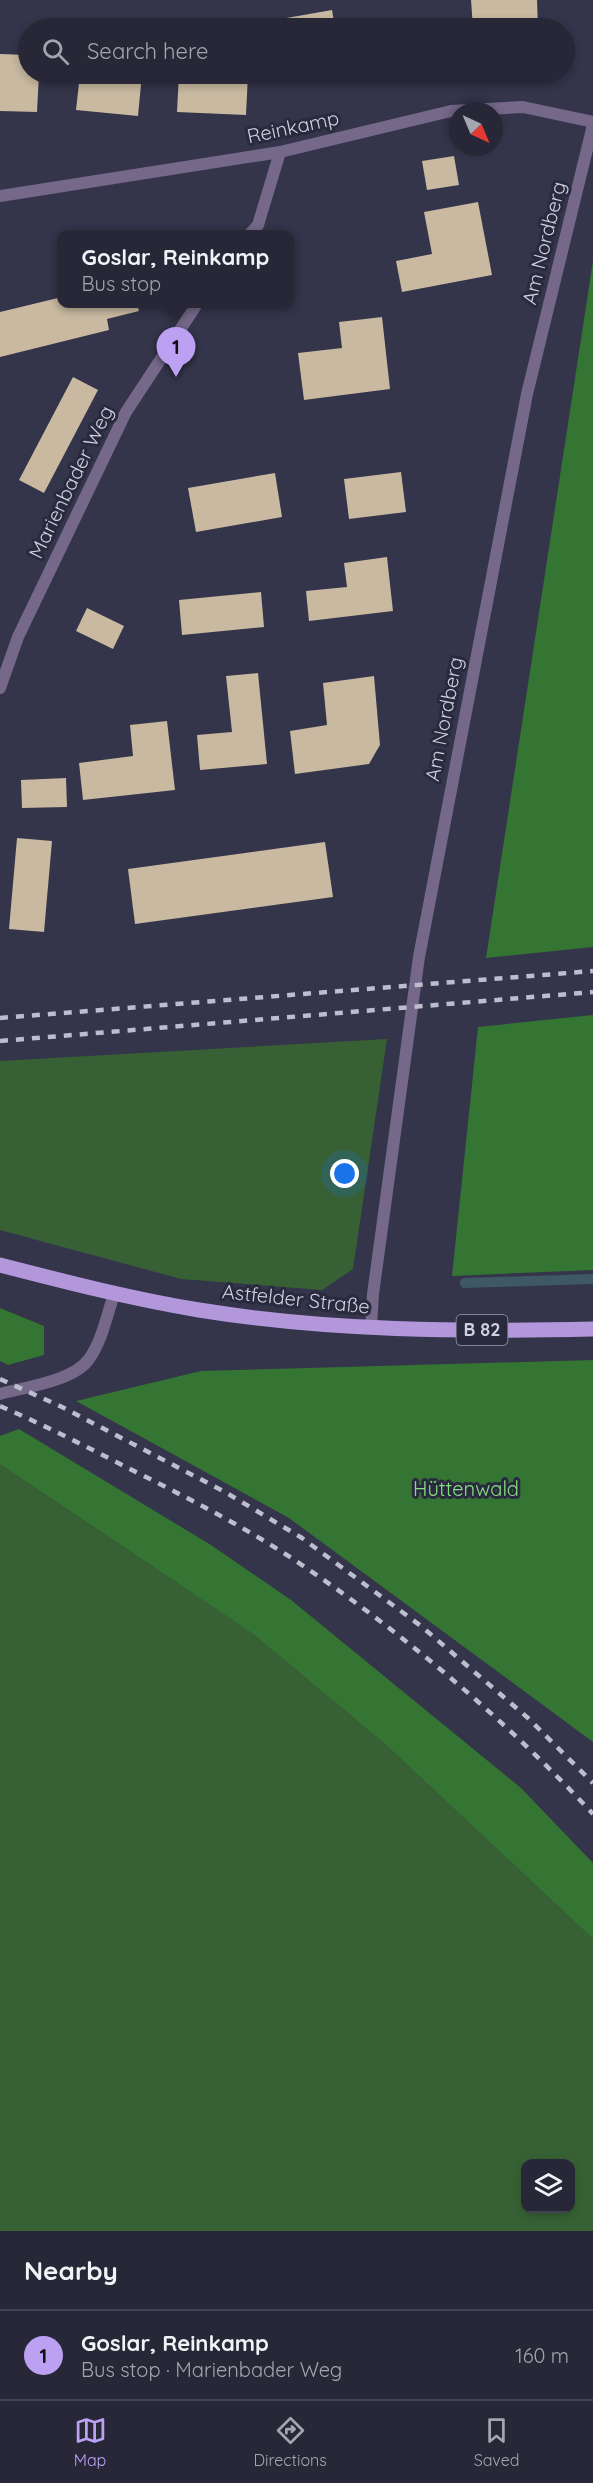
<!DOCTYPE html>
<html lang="en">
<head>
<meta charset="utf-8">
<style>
	:root { --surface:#272738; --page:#333343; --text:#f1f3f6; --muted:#a4a5ae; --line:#434453; --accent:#bca0f2 }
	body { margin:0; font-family:Quicksand,sans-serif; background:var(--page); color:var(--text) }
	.controls { position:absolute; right:18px; bottom:18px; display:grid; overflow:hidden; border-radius:12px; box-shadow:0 3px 9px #0003 }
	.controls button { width:54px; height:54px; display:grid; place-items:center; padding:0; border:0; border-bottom:2px solid var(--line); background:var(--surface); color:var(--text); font:30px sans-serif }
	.compass { position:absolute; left:449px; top:102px; width:54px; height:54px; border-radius:50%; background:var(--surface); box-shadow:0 3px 9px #0003; rotate:136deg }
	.you { position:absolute; left:345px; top:1174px; width:21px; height:21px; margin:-15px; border:4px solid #fff; border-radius:50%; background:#1a73e8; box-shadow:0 0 0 9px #1a73e833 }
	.badge { display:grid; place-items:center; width:39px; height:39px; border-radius:50%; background:var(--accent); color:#111; font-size:20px; font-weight:700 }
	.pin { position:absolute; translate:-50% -50px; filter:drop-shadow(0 2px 3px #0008) }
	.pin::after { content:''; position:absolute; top:32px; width:21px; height:18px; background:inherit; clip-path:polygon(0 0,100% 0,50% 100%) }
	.popup { position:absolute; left:57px; top:230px; width:237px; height:78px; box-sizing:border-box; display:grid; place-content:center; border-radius:12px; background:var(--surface); filter:drop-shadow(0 2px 4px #0005); font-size:20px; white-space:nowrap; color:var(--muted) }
	.popup b { font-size:22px; color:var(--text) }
	.popup::after { content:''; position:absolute; left:50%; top:100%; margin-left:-12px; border:12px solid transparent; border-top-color:var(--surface) }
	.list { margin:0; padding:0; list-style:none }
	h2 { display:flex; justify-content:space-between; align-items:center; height:78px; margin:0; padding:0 24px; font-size:26px }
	h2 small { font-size:20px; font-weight:400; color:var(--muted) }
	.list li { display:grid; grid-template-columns:39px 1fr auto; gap:18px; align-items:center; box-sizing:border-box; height:90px; padding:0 24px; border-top:2px solid var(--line) }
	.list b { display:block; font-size:22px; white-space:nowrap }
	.list p { margin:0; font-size:20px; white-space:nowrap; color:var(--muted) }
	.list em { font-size:20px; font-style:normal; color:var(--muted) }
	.icon { flex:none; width:33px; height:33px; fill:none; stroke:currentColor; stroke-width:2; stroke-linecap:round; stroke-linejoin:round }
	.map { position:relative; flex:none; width:593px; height:2231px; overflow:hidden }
	.search { position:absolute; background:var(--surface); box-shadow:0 3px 9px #0003; left:18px; right:18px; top:18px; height:66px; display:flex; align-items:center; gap:15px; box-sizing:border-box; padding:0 21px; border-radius:33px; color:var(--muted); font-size:22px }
	.sheet { height:168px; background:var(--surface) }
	nav { display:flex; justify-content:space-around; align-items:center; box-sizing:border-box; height:84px; border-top:2px solid var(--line); background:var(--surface); font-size:16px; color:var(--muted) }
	nav a { display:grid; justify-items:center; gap:3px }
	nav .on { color:var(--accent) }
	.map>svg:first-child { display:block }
	.green { fill:#376134; fill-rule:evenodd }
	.forest { fill:#357533 }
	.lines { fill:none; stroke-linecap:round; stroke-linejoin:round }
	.stream { stroke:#3e5864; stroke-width:10 }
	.building { fill:#c8b9a0 }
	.minor { stroke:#756889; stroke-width:12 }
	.primary { stroke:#b297db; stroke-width:15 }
	.rail { stroke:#bdbecd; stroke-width:4.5; stroke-dasharray:8 8; stroke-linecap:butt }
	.labels { text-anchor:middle; stroke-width:6; stroke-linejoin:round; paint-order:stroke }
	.shield { fill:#2a2a3f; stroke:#9e9faf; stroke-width:1.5 }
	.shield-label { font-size:18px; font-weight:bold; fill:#d0d1df }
	.street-label { font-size:20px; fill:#d0d1df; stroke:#2a2a3f }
	.park-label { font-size:20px; fill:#88dd82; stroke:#2a2a3f }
</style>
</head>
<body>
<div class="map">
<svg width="593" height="2231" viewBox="0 0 593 2231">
	<rect width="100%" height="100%" fill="#34344a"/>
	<g class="green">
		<path d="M 387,1039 L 353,1269 L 322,1290 L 181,1279 L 0,1230 L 0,1061 Z"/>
		<path d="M 0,1464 L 253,1634 L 385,1744 L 593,1939 L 593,2231 L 0,2231 ZM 526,2164 L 570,2164 L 570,2208 L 526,2208 Z"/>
	</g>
	<g class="forest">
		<path d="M 593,261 L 593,947 L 486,958 Z"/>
		<path d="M 593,1015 L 593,1270 L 452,1276 L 478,1027 Z"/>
		<path d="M 0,1308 L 44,1326 L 44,1355 L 8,1365 L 0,1361 Z"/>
		<path d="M 593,1360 L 593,1742 L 289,1518 L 76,1401 L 201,1371 Z"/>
		<path d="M 19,1429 L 211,1545 L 291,1600 L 521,1788 L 593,1863 L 593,1939 L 385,1744 L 253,1634 L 0,1464 L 0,1436 Z"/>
	</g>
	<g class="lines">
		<path class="stream" d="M 465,1283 L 593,1279"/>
	</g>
	<g class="building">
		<path d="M 471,0 L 537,0 L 538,28 L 473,28 Z"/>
		<path d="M 332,10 L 335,28 L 276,28 L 275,20 Z"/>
		<path d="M 0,54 L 28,55 L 28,74 L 39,74 L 37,112 L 0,111 Z"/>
		<path d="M 80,74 L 142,74 L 138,116 L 76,110 Z"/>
		<path d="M 179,74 L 248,74 L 246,115 L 177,112 Z"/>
		<path d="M 454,156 L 459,185 L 427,190 L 422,161 Z"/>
		<path d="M 478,202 L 492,275 L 402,292 L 396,261 L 432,254 L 424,212 Z"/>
		<path d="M 62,297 L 62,304 L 137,304 L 139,311 L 107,319 L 109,330 L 0,357 L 0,312 Z"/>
		<path d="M 382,317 L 390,389 L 304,400 L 298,353 L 342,348 L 339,322 Z"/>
		<path d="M 73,377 L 98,390 L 44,493 L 19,480 Z"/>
		<path d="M 401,472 L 406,512 L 349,519 L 344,479 Z"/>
		<path d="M 275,473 L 282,517 L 196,532 L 188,488 Z"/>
		<path d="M 387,557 L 393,611 L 309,621 L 306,591 L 347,587 L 344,563 Z"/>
		<path d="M 261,592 L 264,627 L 182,635 L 179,600 Z"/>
		<path d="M 87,608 L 124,626 L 113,649 L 76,631 Z"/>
		<path d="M 258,673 L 267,764 L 200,770 L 197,735 L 232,732 L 226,676 Z"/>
		<path d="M 374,676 L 380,745 L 369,764 L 295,774 L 290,731 L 327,725 L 323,683 Z"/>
		<path d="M 167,721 L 175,790 L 83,800 L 79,763 L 133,756 L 130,725 Z"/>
		<path d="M 66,778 L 67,807 L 22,808 L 21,780 Z"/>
		<path d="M 17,838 L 52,841 L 44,932 L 9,929 Z"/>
		<path d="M 325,842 L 333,897 L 135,924 L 128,869 Z"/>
	</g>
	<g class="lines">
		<g class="minor">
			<path d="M 0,196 L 280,152 L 451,111 L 523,107 L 593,122"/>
			<path d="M 250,234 L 258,225 L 280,152"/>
			<path d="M 0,688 L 18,637 L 126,412 L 197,304"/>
			<path d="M 371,1328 L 373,1294 L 419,957 L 527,394 L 593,125"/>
			<path d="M 0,1394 C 25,1387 74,1381 89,1359 C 102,1341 107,1315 114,1294"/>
		</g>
		<path class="primary" d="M 0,1265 C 66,1282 132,1299 199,1310 C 329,1331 462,1332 593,1329"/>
		<g class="rail">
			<path d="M 0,1018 L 593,971"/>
			<path d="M 0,1041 L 593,992"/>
			<path d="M 0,1379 L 62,1407 L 225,1492 L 302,1538 L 421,1626 L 528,1718 L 593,1783"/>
			<path d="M 0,1406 C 44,1425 87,1447 130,1469 C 186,1497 241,1525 293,1559 C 400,1630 506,1720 593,1814"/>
		</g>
	</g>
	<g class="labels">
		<rect class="shield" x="456.5" y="1315" width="51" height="30" rx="4.5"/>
		<g class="shield-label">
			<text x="482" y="1336">B 82</text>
		</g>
		<g class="street-label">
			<text transform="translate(293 127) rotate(-12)" y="7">Reinkamp</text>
			<text transform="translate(544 243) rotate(-76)" y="7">Am Nordberg</text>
			<text transform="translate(71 482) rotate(-64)" y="7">Marienbader Weg</text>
			<text transform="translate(444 719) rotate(-79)" y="7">Am Nordberg</text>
			<text transform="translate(296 1299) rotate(6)" y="7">Astfelder Straße</text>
		</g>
		<g class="park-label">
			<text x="466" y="1496">Hüttenwald</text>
		</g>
	</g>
</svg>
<div class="controls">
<button><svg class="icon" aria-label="layers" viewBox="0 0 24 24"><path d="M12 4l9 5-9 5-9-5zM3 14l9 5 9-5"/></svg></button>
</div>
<svg class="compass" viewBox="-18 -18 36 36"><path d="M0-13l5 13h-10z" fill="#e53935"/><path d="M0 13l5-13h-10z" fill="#a4a5ae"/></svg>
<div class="you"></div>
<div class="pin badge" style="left:176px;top:377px">1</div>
<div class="popup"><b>Goslar, Reinkamp</b>Bus stop</div>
<div class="search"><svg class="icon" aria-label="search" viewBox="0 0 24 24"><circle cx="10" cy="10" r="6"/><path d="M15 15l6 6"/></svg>Search here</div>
</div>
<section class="sheet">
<h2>Nearby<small></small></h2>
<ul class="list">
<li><span class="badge">1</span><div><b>Goslar, Reinkamp</b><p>Bus stop · Marienbader Weg</p></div><em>160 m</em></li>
</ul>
</section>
<nav>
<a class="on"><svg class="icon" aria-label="map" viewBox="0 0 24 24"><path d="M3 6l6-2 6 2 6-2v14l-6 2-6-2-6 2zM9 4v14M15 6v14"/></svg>Map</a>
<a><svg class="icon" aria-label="directions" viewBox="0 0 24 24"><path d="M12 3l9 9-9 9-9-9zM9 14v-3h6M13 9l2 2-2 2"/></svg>Directions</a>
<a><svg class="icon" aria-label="saved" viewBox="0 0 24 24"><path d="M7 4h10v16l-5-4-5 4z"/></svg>Saved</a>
</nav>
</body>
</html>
